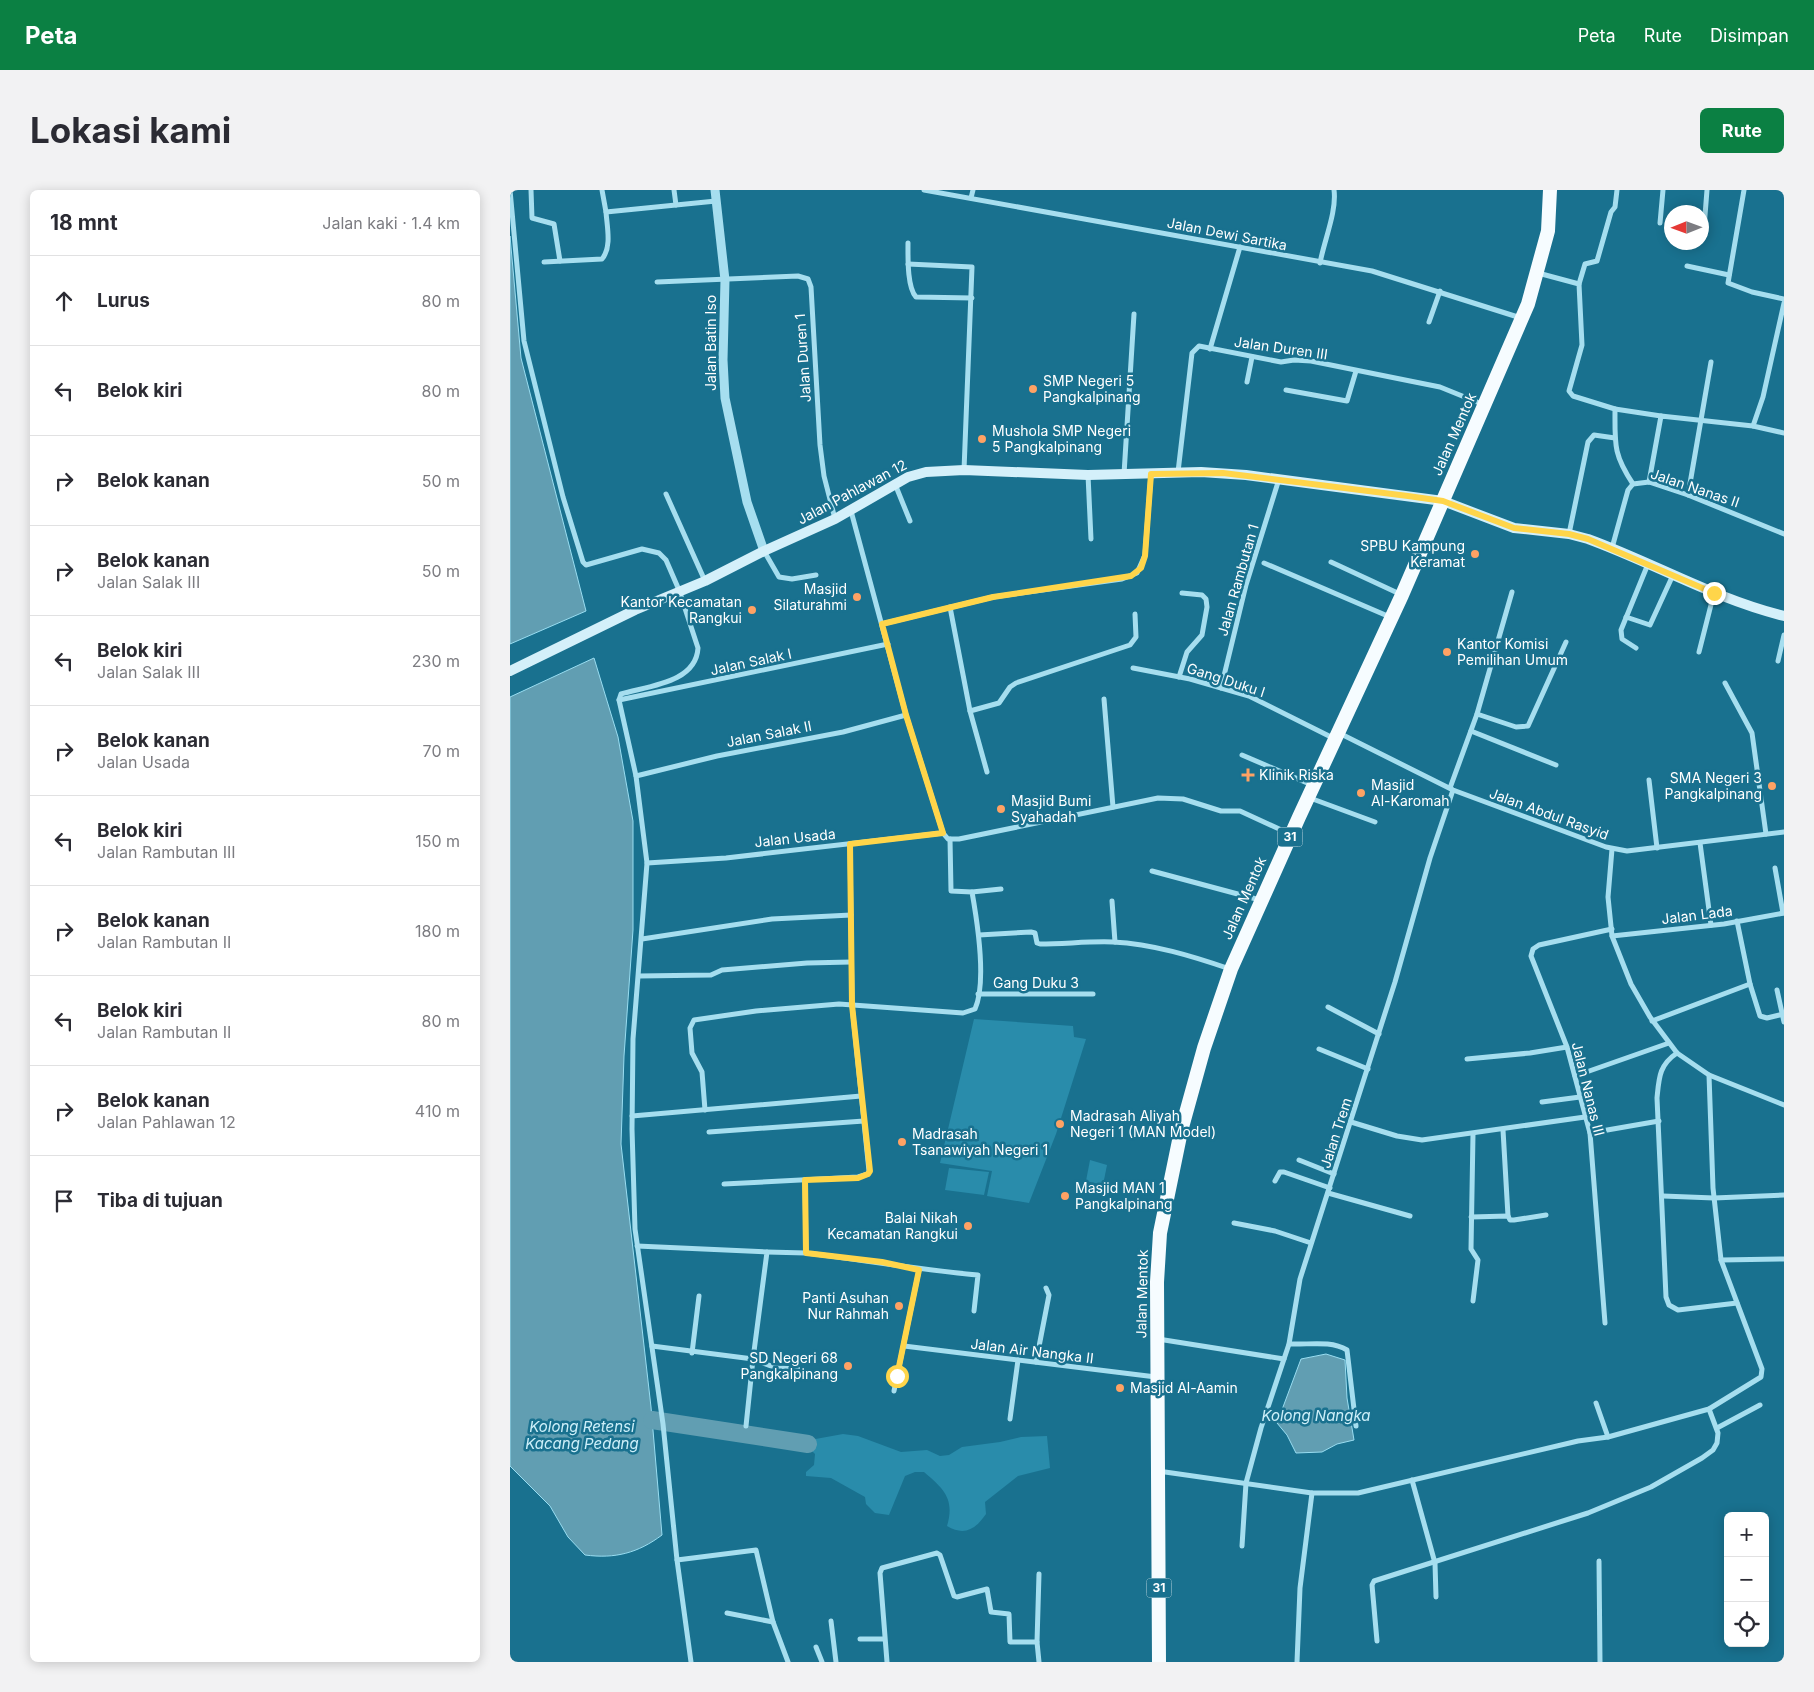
<!DOCTYPE html>
<html lang="id">
<head>
<meta charset="utf-8">
<style>
	:root { --surface:#fff; --page:#f2f2f3; --text:#2b2b33; --muted:#7c7c81; --line:#e1e1e2; --accent:#0b8043 }
	body { margin:0; font-family:Inter,sans-serif; background:var(--page); color:var(--text) }
	.controls { position:absolute; right:15px; bottom:15px; display:grid; overflow:hidden; border-radius:8px; box-shadow:0 2px 12px #0003 }
	.controls button { width:45px; height:45px; display:grid; place-items:center; padding:0; border:0; border-bottom:1px solid var(--line); background:var(--surface); color:var(--text); font:25px sans-serif }
	.compass { position:absolute; left:1154px; top:15px; width:45px; height:45px; border-radius:50%; background:var(--surface); box-shadow:0 2px 12px #0003; rotate:269deg }
	.stop { position:absolute; width:15px; height:15px; margin:-11px; border:4px solid #ffd54a; border-radius:50%; background:#fff }
	.stop.end { background:#ffd54a; border-color:#fff; box-shadow:0 1px 5px #0008 }
	.list { margin:0; padding:0; list-style:none }
	h2 { display:flex; justify-content:space-between; align-items:center; height:65px; margin:0; padding:0 20px; font-size:21px }
	h2 small { font-size:16px; font-weight:400; color:var(--muted) }
	.list li { display:grid; grid-template-columns:32px 1fr auto; gap:15px; align-items:center; box-sizing:border-box; height:90px; padding:0 20px; border-top:1px solid var(--line) }
	.list b { display:block; font-size:19px; white-space:nowrap }
	.list p { margin:0; font-size:16px; white-space:nowrap; color:var(--muted) }
	.list em { font-size:16px; font-style:normal; color:var(--muted) }
	.icon { flex:none; width:28px; height:28px; fill:none; stroke:currentColor; stroke-width:2; stroke-linecap:round; stroke-linejoin:round }
	.map { position:relative; flex:none; width:1274px; height:1472px; overflow:hidden; border-radius:8px }
	header { display:flex; align-items:center; gap:30px; box-sizing:border-box; height:70px; padding:0 25px; background:var(--accent); color:#fff }
	header strong { font-size:24px }
	nav { display:flex; gap:28px; margin-inline-start:auto; font-size:18px }
	.intro { display:flex; align-items:center; justify-content:space-between; box-sizing:border-box; height:120px; padding:0 30px }
	h1 { margin:0; font-size:35px }
	.button { padding:12px 22px; border-radius:8px; background:var(--accent); color:#fff; font-size:18px; font-weight:700 }
	main { display:flex; gap:30px; padding:0 30px }
	aside { flex:1; background:var(--surface); border-radius:8px; box-shadow:0 2px 12px #0003 }
	.map>svg:first-child { display:block }
	.green { fill:#298cab }
	.water { fill:#619eb2; stroke:#99ddf1 }
	.lines { fill:none; stroke-linecap:round; stroke-linejoin:round }
	.river { stroke:#619eb2; stroke-width:18 }
	.minor { stroke:#a6deef; stroke-width:5 }
	.tertiary { stroke:#a6deef; stroke-width:9 }
	.secondary { stroke:#d4f0fa; stroke-width:10 }
	.trunk { stroke:#f6fcff; stroke-width:14 }
	.route { stroke:#ffd54a; stroke-width:6 }
	.poi-dot { fill:#ffa264; stroke:#19718f; stroke-width:2 }
	.labels { text-anchor:middle; stroke-width:5; stroke-linejoin:round; paint-order:stroke }
	.shield { fill:#19718f; stroke:#bad4dd; stroke-width:1 }
	.shield-label { font-size:12px; font-weight:bold; fill:#fff }
	.street-label { font-size:14px; fill:#fff; stroke:#19718f }
	.poi-label { font-size:14px; fill:#fff; stroke:#19718f; text-anchor:start }
	.water-label { font-size:15px; font-style:italic; fill:#cdeff9; stroke:#19718f }
</style>
</head>
<body>
<header>
<strong>Peta</strong>
<nav><a>Peta</a><a>Rute</a><a>Disimpan</a></nav>
</header>
<div class="intro"><h1>Lokasi kami</h1><a class="button">Rute</a></div>
<main>
<aside>
<h2>18 mnt<small>Jalan kaki · 1.4 km</small></h2>
<ul class="list">
<li><svg class="icon" aria-label="ahead" viewBox="0 0 24 24"><path d="M12 20V5M6 11l6-6 6 6"/></svg><div><b>Lurus</b></div><em>80 m</em></li>
<li><svg class="icon" aria-label="left" viewBox="0 0 24 24"><path d="M17 20v-9H6M10 6l-5 5 5 5"/></svg><div><b>Belok kiri</b></div><em>80 m</em></li>
<li><svg class="icon" aria-label="right" viewBox="0 0 24 24"><path d="M7 20v-9h11M14 6l5 5-5 5"/></svg><div><b>Belok kanan</b></div><em>50 m</em></li>
<li><svg class="icon" aria-label="right" viewBox="0 0 24 24"><path d="M7 20v-9h11M14 6l5 5-5 5"/></svg><div><b>Belok kanan</b><p>Jalan Salak III</p></div><em>50 m</em></li>
<li><svg class="icon" aria-label="left" viewBox="0 0 24 24"><path d="M17 20v-9H6M10 6l-5 5 5 5"/></svg><div><b>Belok kiri</b><p>Jalan Salak III</p></div><em>230 m</em></li>
<li><svg class="icon" aria-label="right" viewBox="0 0 24 24"><path d="M7 20v-9h11M14 6l5 5-5 5"/></svg><div><b>Belok kanan</b><p>Jalan Usada</p></div><em>70 m</em></li>
<li><svg class="icon" aria-label="left" viewBox="0 0 24 24"><path d="M17 20v-9H6M10 6l-5 5 5 5"/></svg><div><b>Belok kiri</b><p>Jalan Rambutan III</p></div><em>150 m</em></li>
<li><svg class="icon" aria-label="right" viewBox="0 0 24 24"><path d="M7 20v-9h11M14 6l5 5-5 5"/></svg><div><b>Belok kanan</b><p>Jalan Rambutan II</p></div><em>180 m</em></li>
<li><svg class="icon" aria-label="left" viewBox="0 0 24 24"><path d="M17 20v-9H6M10 6l-5 5 5 5"/></svg><div><b>Belok kiri</b><p>Jalan Rambutan II</p></div><em>80 m</em></li>
<li><svg class="icon" aria-label="right" viewBox="0 0 24 24"><path d="M7 20v-9h11M14 6l5 5-5 5"/></svg><div><b>Belok kanan</b><p>Jalan Pahlawan 12</p></div><em>410 m</em></li>
<li><svg class="icon" aria-label="arrive" viewBox="0 0 24 24"><path d="M6 21V4h12l-3 4 3 4H6"/></svg><div><b>Tiba di tujuan</b></div></li>
</ul>
</aside>
<div class="map">
<svg width="1274" height="1472" viewBox="0 0 1274 1472">
	<rect width="100%" height="100%" fill="#19718f"/>
	<g class="green">
		<path d="M 464,829 L 563,836 L 564,847 L 576,849 L 546,944 L 519,1013 L 477,1006 L 482,981 L 430,973 Z"/>
		<path d="M 580,970 L 597,975 L 593,995 L 576,991 Z"/>
		<path d="M 439,978 L 479,982 L 474,1005 L 435,1000 Z"/>
		<path d="M 333,1244 L 348,1246 L 391,1262 L 417,1260 L 430,1266 L 439,1265 L 452,1257 L 490,1252 L 511,1247 L 537,1246 L 540,1278 L 508,1286 L 475,1312 L 476,1324 C 465,1340 454,1346 437,1336 C 445,1309 434,1299 414,1282 L 405,1282 L 395,1286 L 379,1325 L 365,1323 L 356,1314 L 355,1307 L 321,1288 L 296,1286 L 296,1282 L 304,1275 L 305,1264 L 297,1256 L 300,1250 Z"/>
	</g>
	<g class="water">
		<path d="M 0,46 L 11,168 L 76,421 L 0,454 Z"/>
		<path d="M 84,468 L 108,547 L 123,631 L 123,740 L 114,866 L 111,954 L 141,1217 L 152,1345 C 128,1363 105,1369 75,1365 L 58,1347 L 40,1316 L 0,1276 L 0,507 Z"/>
		<path d="M 816,1164 L 835,1170 L 837,1208 L 844,1250 L 827,1254 L 812,1262 L 786,1263 L 777,1245 L 767,1233 L 791,1169 Z"/>
	</g>
	<g class="lines">
		<path class="river" d="M 142,1230 L 298,1254"/>
		<g class="minor">
			<path d="M 0,0 L 14,151 L 53,307 L 73,372 L 76,375 L 132,359 L 149,363 L 156,370 L 169,400 L 188,458 C 186,493 138,496 111,504 L 109,510 L 126,586 L 137,673 L 123,849 L 122,939 L 125,1039 L 153,1234 L 167,1370 L 181,1472"/>
			<path d="M 21,0 L 22,28 L 44,34 L 50,71"/>
			<path d="M 92,0 L 96,22 L 206,11"/>
			<path d="M 164,0 L 166,15"/>
			<path d="M 414,0 L 862,81 L 1011,128"/>
			<path d="M 1234,0 L 1218,93 L 1242,102 L 1274,109"/>
			<path d="M 461,8 L 463,0"/>
			<path d="M 1150,33 L 1153,0"/>
			<path d="M 1194,38 L 1197,0"/>
			<path d="M 398,53 C 398,67 397,97 406,107 L 462,108"/>
			<path d="M 34,72 L 92,69 C 102,57 97,37 96,22"/>
			<path d="M 810,73 C 814,51 827,21 824,0"/>
			<path d="M 398,74 L 462,77 L 454,280"/>
			<path d="M 1177,76 L 1219,85"/>
			<path d="M 1028,83 L 1069,94 L 1072,155 L 1059,201 L 1063,206 L 1105,219 C 1105,254 1103,264 1123,294"/>
			<path d="M 147,92 L 288,86 L 298,89 L 301,97 L 310,255 L 314,286 L 325,329"/>
			<path d="M 1069,94 L 1075,74 L 1087,71 L 1101,22 L 1105,17 L 1107,0"/>
			<path d="M 1274,113 L 1253,207 L 1243,236 L 1274,243"/>
			<path d="M 919,132 L 930,101"/>
			<path d="M 700,159 L 730,57"/>
			<path d="M 737,192 L 742,167"/>
			<path d="M 776,200 L 837,211 L 846,181"/>
			<path d="M 1105,219 L 1151,226"/>
			<path d="M 668,282 L 682,163 L 689,156 L 771,172 L 784,170 L 801,171 L 900,191 L 930,197 L 972,214"/>
			<path d="M 614,284 L 624,124"/>
			<path d="M 578,285 L 581,349"/>
			<path d="M 1139,292 L 1151,226 L 1243,236"/>
			<path d="M 385,294 L 400,331"/>
			<path d="M 156,304 L 195,391"/>
			<path d="M 1178,305 L 1201,172"/>
			<path d="M 341,321 L 396,525 L 433,643"/>
			<path d="M 1059,344 L 1078,252 L 1084,245 L 1105,248"/>
			<path d="M 1102,358 L 1118,300 L 1123,294 L 1139,292 L 1178,305 L 1274,344"/>
			<path d="M 254,361 L 269,387 L 282,389 L 306,385"/>
			<path d="M 821,372 L 892,405"/>
			<path d="M 754,373 L 880,427"/>
			<path d="M 440,417 L 460,521"/>
			<path d="M 1116,427 L 1140,435 L 1163,385"/>
			<path d="M 372,434 L 483,407 L 612,389 L 627,383 L 635,365 L 641,284"/>
			<path d="M 1126,458 L 1112,449 L 1111,440 L 1138,374"/>
			<path d="M 1189,462 L 1204,403"/>
			<path d="M 1268,471 L 1274,445"/>
			<path d="M 623,478 L 680,489 L 739,506 L 825,549"/>
			<path d="M 669,487 L 677,462 L 692,445 L 697,417 L 696,409 L 692,405 L 672,403"/>
			<path d="M 1215,493 L 1242,543 L 1256,644"/>
			<path d="M 711,498 L 736,395 L 769,289"/>
			<path d="M 594,509 L 603,617"/>
			<path d="M 109,510 L 378,454"/>
			<path d="M 967,524 L 1006,537 L 1018,536 L 1056,452"/>
			<path d="M 961,541 L 1046,575"/>
			<path d="M 829,543 L 943,600 L 1096,657 L 1117,661 L 1274,642"/>
			<path d="M 732,565 L 802,595"/>
			<path d="M 477,582 L 460,521 L 489,513 L 500,497 L 506,493 L 620,455 L 626,447 L 625,424"/>
			<path d="M 126,586 L 207,566 L 333,542 L 396,525"/>
			<path d="M 1139,590 L 1147,658"/>
			<path d="M 940,598 L 967,524 L 1002,402"/>
			<path d="M 800,608 L 865,632"/>
			<path d="M 1190,653 L 1201,735"/>
			<path d="M 137,673 L 216,668 L 433,643 L 438,649 L 449,649 L 648,608 L 673,609 L 711,621 L 730,621 L 780,644"/>
			<path d="M 1265,678 L 1273,723"/>
			<path d="M 642,681 L 750,710"/>
			<path d="M 462,702 L 491,699"/>
			<path d="M 602,711 L 605,752"/>
			<path d="M 1227,731 L 1240,794"/>
			<path d="M 469,745 L 521,742 L 525,743 L 527,753 L 530,754 C 555,754 579,751 603,752 C 643,754 682,766 720,779"/>
			<path d="M 1102,746 L 1214,734 L 1274,723"/>
			<path d="M 132,749 L 262,729 L 341,725"/>
			<path d="M 129,786 L 201,785 L 212,780 L 297,773 L 341,772"/>
			<path d="M 1267,800 L 1274,832"/>
			<path d="M 468,804 L 583,804"/>
			<path d="M 818,817 L 869,844"/>
			<path d="M 1142,831 L 1240,794 L 1250,826 L 1257,828 L 1274,824"/>
			<path d="M 809,859 L 858,879"/>
			<path d="M 1167,863 C 1149,875 1149,888 1147,908 L 1156,1107 L 1159,1115 L 1168,1120 L 1227,1113"/>
			<path d="M 957,869 L 1020,863 L 1057,857"/>
			<path d="M 1199,885 L 1274,915"/>
			<path d="M 1065,886 L 1159,853"/>
			<path d="M 1032,912 L 1070,907"/>
			<path d="M 195,920 L 192,882 L 182,863 L 180,838 L 184,830 L 246,821 L 329,814 L 453,823 L 465,819 C 477,792 467,730 462,702 L 441,701 L 440,649"/>
			<path d="M 122,926 L 351,906"/>
			<path d="M 841,932 L 887,946 L 912,950 L 1075,927"/>
			<path d="M 993,940 L 998,1026"/>
			<path d="M 199,942 L 354,931"/>
			<path d="M 1080,943 L 1149,931"/>
			<path d="M 789,970 L 824,984"/>
			<path d="M 765,991 L 770,982 L 774,982 L 820,998"/>
			<path d="M 214,994 L 348,987 L 358,984 L 359,981 L 342,815 L 340,654"/>
			<path d="M 818,1003 L 900,1026"/>
			<path d="M 1153,1006 L 1204,1008 L 1274,1005"/>
			<path d="M 961,1027 L 998,1026 L 1000,1030 L 1004,1030 L 1036,1025"/>
			<path d="M 724,1033 L 765,1041 L 801,1053"/>
			<path d="M 127,1056 L 257,1062 L 243,1169 L 266,1178 L 288,1179"/>
			<path d="M 257,1062 L 296,1063 L 295,990"/>
			<path d="M 296,1063 C 354,1070 411,1080 468,1085 L 464,1121"/>
			<path d="M 1211,1070 L 1274,1069"/>
			<path d="M 963,1111 L 968,1070 L 961,1059 L 963,944"/>
			<path d="M 1095,1133 L 1080,943 L 1057,857 L 1021,766 L 1023,759 L 1029,755 L 1102,739"/>
			<path d="M 648,1149 L 774,1169"/>
			<path d="M 779,1154 C 799,1155 820,1150 837,1160 L 846,1236"/>
			<path d="M 142,1156 L 243,1169 L 236,1236"/>
			<path d="M 394,1156 L 646,1187"/>
			<path d="M 182,1163 L 189,1106"/>
			<path d="M 526,1172 L 539,1105 L 536,1098"/>
			<path d="M 384,1201 L 409,1080"/>
			<path d="M 1086,1213 L 1098,1247"/>
			<path d="M 500,1229 L 508,1170"/>
			<path d="M 1207,1238 L 1250,1215"/>
			<path d="M 648,1281 L 802,1303 L 848,1303 L 1068,1251 L 1098,1247 L 1199,1219 L 1251,1187 L 1252,1179 L 1211,1070 L 1203,998 L 1199,885 L 1167,863 L 1140,827 L 1121,794 L 1102,746 L 1098,707 L 1102,659"/>
			<path d="M 902,1290 L 925,1373 L 926,1407"/>
			<path d="M 732,1356 L 736,1293 L 751,1238 L 779,1154 L 790,1089 L 885,792 L 920,668 L 943,600"/>
			<path d="M 167,1370 L 246,1360 L 263,1432 L 278,1472"/>
			<path d="M 1089,1371 L 1090,1472"/>
			<path d="M 217,1423 L 263,1432"/>
			<path d="M 321,1431 L 326,1472"/>
			<path d="M 350,1449 L 373,1449"/>
			<path d="M 867,1451 L 862,1395 L 864,1391 L 1078,1323 L 1141,1297 L 1192,1268 L 1203,1260 L 1207,1253 L 1208,1243 L 1199,1219"/>
			<path d="M 527,1452 L 529,1384"/>
			<path d="M 306,1457 L 312,1472"/>
			<path d="M 377,1472 L 370,1383 L 372,1378 L 427,1363 L 430,1365 L 444,1406 L 447,1407 L 477,1399 L 481,1422 L 499,1424 L 500,1452 L 527,1452 L 529,1472"/>
			<path d="M 787,1472 L 790,1398 L 802,1303"/>
		</g>
		<path class="tertiary" d="M 205,0 L 215,90 L 213,170 L 215,208 L 237,312 L 254,361"/>
		<path class="secondary" d="M 0,481 L 125,420 L 195,391 L 254,361 L 325,329 L 398,287 L 416,282 L 454,280 L 578,285 L 691,282 L 736,285 L 933,311 L 1004,338 L 1059,344 L 1078,349 C 1144,373 1205,409 1274,426"/>
		<path class="trunk" d="M 649,1472 L 647,1092 L 650,1043 L 671,941 L 694,858 L 721,779 L 789,627 L 892,405 L 1018,114 L 1038,41 L 1040,0"/>
	</g>
	<g class="lines">
		<path class="route" d="M 387,1186 L 409,1080 L 372,1072 L 296,1063 L 295,990 L 348,988 L 358,984 L 360,981 L 342,815 L 340,654 L 433,643 L 396,525 L 372,434 L 483,407 L 621,386 L 631,378 L 635,366 L 641,284 L 713,283 L 898,306 L 933,311 L 1004,338 L 1059,344 L 1078,349 L 1204,403"/>
	</g>
	<g class="poi-dot">
		<circle cx="523" cy="199" r="5"/>
		<circle cx="472" cy="249" r="5"/>
		<circle cx="965" cy="364" r="5"/>
		<circle cx="347" cy="407" r="5"/>
		<circle cx="242" cy="420" r="5"/>
		<circle cx="937" cy="462" r="5"/>
		<path d="M735.5 577.5h5v5h5v5h-5v5h-5v-5h-5v-5h5z"/>
		<circle cx="1262" cy="596" r="5"/>
		<circle cx="851" cy="603" r="5"/>
		<circle cx="491" cy="619" r="5"/>
		<circle cx="550" cy="934" r="5"/>
		<circle cx="392" cy="952" r="5"/>
		<circle cx="555" cy="1006" r="5"/>
		<circle cx="458" cy="1036" r="5"/>
		<circle cx="389" cy="1116" r="5"/>
		<circle cx="338" cy="1176" r="5"/>
		<circle cx="610" cy="1198" r="5"/>
	</g>
	<g class="labels">
		<g class="shield">
			<rect x="767.5" y="637.5" width="25" height="19" rx="4"/>
			<rect x="636.5" y="1388.5" width="25" height="19" rx="4"/>
		</g>
		<g class="shield-label">
			<text x="780" y="651">31</text>
			<text x="649" y="1402">31</text>
		</g>
		<g class="street-label">
			<text transform="translate(717 44) rotate(11)" y="5">Jalan Dewi Sartika</text>
			<text transform="translate(201 153) rotate(-90)" y="5">Jalan Batin Iso</text>
			<text transform="translate(771 158) rotate(8)" y="5">Jalan Duren III</text>
			<text transform="translate(293 168) rotate(-94)" y="5">Jalan Duren 1</text>
			<text transform="translate(944 244) rotate(-66)" y="5">Jalan Mentok</text>
			<text transform="translate(1185 298) rotate(19)" y="5">Jalan Nanas II</text>
			<text transform="translate(342 302) rotate(-28)" y="5">Jalan Pahlawan 12</text>
			<text transform="translate(728 390) rotate(-74)" y="5">Jalan Rambutan 1</text>
			<text transform="translate(241 472) rotate(-12)" y="5">Jalan Salak I</text>
			<text transform="translate(716 490) rotate(18)" y="5">Gang Duku I</text>
			<text transform="translate(259 544) rotate(-11)" y="5">Jalan Salak II</text>
			<text transform="translate(1039 624) rotate(20)" y="5">Jalan Abdul Rasyid</text>
			<text transform="translate(285 648) rotate(-6)" y="5">Jalan Usada</text>
			<text transform="translate(734 708) rotate(-66)" y="5">Jalan Mentok</text>
			<text transform="translate(1187 725) rotate(-7)" y="5">Jalan Lada</text>
			<text x="526" y="798">Gang Duku 3</text>
			<text transform="translate(1078 899) rotate(76)" y="5">Jalan Nanas III</text>
			<text transform="translate(826 943) rotate(-72)" y="5">Jalan Trem</text>
			<text transform="translate(632 1104) rotate(-89)" y="5">Jalan Mentok</text>
			<text transform="translate(522 1161) rotate(7)" y="5">Jalan Air Nangka II</text>
		</g>
		<g class="poi-label">
			<text x="533" y="196">SMP Negeri 5<tspan x="533" dy="16">Pangkalpinang</tspan></text>
			<text x="482" y="246">Mushola SMP Negeri<tspan x="482" dy="16">5 Pangkalpinang</tspan></text>
			<text x="955" y="361" text-anchor="end">SPBU Kampung<tspan x="955" dy="16">Keramat</tspan></text>
			<text x="337" y="404" text-anchor="end">Masjid<tspan x="337" dy="16">Silaturahmi</tspan></text>
			<text x="232" y="417" text-anchor="end">Kantor Kecamatan<tspan x="232" dy="16">Rangkui</tspan></text>
			<text x="947" y="459">Kantor Komisi<tspan x="947" dy="16">Pemilihan Umum</tspan></text>
			<text x="749" y="590">Klinik Riska</text>
			<text x="1252" y="593" text-anchor="end">SMA Negeri 3<tspan x="1252" dy="16">Pangkalpinang</tspan></text>
			<text x="861" y="600">Masjid<tspan x="861" dy="16">Al-Karomah</tspan></text>
			<text x="501" y="616">Masjid Bumi<tspan x="501" dy="16">Syahadah</tspan></text>
			<text x="560" y="931">Madrasah Aliyah<tspan x="560" dy="16">Negeri 1 (MAN Model)</tspan></text>
			<text x="402" y="949">Madrasah<tspan x="402" dy="16">Tsanawiyah Negeri 1</tspan></text>
			<text x="565" y="1003">Masjid MAN 1<tspan x="565" dy="16">Pangkalpinang</tspan></text>
			<text x="448" y="1033" text-anchor="end">Balai Nikah<tspan x="448" dy="16">Kecamatan Rangkui</tspan></text>
			<text x="379" y="1113" text-anchor="end">Panti Asuhan<tspan x="379" dy="16">Nur Rahmah</tspan></text>
			<text x="328" y="1173" text-anchor="end">SD Negeri 68<tspan x="328" dy="16">Pangkalpinang</tspan></text>
			<text x="620" y="1203">Masjid Al-Aamin</text>
		</g>
		<g class="water-label">
			<text x="806" y="1231">Kolong Nangka</text>
			<text x="72" y="1242">Kolong Retensi<tspan x="72" dy="17">Kacang Pedang</tspan></text>
		</g>
	</g>
</svg>
<div class="controls">
<button>+</button>
<button>−</button>
<button><svg class="icon" aria-label="locate" viewBox="0 0 24 24"><circle cx="12" cy="12" r="6"/><path d="M12 2v4M12 18v4M2 12h4M18 12h4"/></svg></button>
</div>
<svg class="compass" viewBox="-18 -18 36 36"><path d="M0-13l5 13h-10z" fill="#e53935"/><path d="M0 13l5-13h-10z" fill="#7c7c81"/></svg>
<div class="stop" style="left:387px;top:1186px"></div>
<div class="stop end" style="left:1204px;top:403px"></div>
</div>
</main>
</body>
</html>
